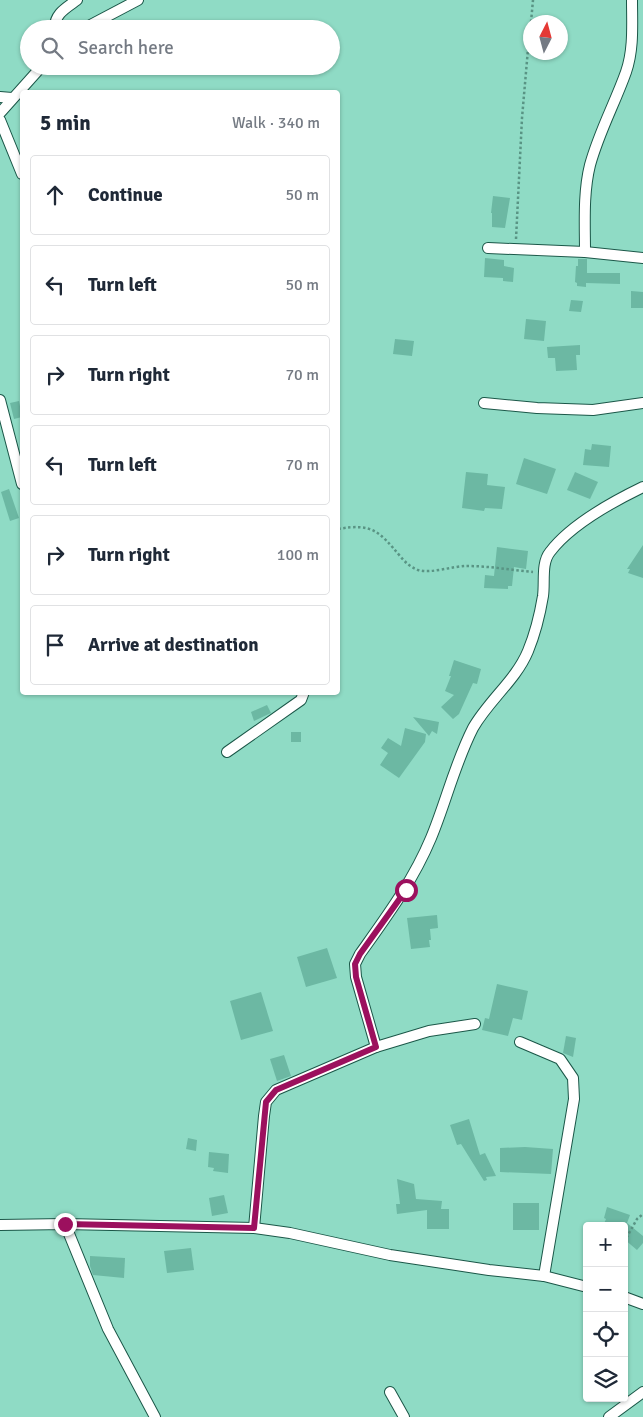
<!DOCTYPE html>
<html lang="en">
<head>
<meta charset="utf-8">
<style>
	:root { --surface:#fff; --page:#f2f2f3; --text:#1f2937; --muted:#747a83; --line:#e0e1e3 }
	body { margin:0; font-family:Signika,sans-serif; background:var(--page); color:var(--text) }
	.controls { position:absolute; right:15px; bottom:15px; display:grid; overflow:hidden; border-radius:5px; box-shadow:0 1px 4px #0004 }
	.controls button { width:45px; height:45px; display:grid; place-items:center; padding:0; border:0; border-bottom:1px solid var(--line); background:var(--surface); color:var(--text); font:25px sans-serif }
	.compass { position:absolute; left:523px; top:15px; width:45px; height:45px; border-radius:50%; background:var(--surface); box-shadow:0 1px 4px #0004; rotate:6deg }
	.stop { position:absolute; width:15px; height:15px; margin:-11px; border:4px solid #9c105e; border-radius:50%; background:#fff }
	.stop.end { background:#9c105e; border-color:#fff; box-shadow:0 1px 5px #0008 }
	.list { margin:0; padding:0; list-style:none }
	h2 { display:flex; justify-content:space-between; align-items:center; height:65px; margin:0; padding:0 20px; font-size:21px }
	h2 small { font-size:16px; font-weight:400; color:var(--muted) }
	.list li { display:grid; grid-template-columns:32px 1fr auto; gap:15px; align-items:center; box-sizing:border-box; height:80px; margin:0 10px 10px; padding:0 10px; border:1px solid var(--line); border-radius:5px }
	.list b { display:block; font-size:19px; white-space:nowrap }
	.list em { font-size:16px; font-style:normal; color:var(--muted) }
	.icon { flex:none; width:28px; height:28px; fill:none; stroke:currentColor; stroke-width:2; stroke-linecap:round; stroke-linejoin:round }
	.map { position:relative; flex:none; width:643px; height:1417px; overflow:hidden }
	.search { position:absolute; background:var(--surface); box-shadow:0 1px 4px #0004; left:20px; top:20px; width:320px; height:55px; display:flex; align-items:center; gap:12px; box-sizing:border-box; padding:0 18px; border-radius:28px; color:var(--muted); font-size:19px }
	.panel { position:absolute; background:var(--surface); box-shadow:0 1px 4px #0004; left:20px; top:90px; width:320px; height:605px; border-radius:5px }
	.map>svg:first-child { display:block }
	.building { fill:#6cb8a3 }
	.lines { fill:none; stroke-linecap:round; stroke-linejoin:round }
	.street-casing { stroke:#1b5748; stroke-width:12 }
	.path { stroke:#599484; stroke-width:2.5; stroke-dasharray:2.5 2.5; stroke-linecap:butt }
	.street { stroke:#fff; stroke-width:10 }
	.route { stroke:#9c105e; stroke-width:6 }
</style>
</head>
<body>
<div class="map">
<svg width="643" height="1417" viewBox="0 0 643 1417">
	<rect width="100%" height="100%" fill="#8fdbc5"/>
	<g class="building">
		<path d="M 493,196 L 510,198 L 505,228 L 492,227 L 492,213 L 491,213 Z"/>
		<path d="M 485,258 L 504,260 L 504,266 L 514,268 L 513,282 L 503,281 L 503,278 L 484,277 Z"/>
		<path d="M 578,259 L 587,259 L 587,273 L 620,273 L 620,284 L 586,283 L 586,287 L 577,286 L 577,283 L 575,282 L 576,266 L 578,266 Z"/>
		<path d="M 631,291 L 643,292 L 643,308 L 631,308 Z"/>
		<path d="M 571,300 L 583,301 L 581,312 L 569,311 Z"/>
		<path d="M 526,319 L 546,321 L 544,341 L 524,339 Z"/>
		<path d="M 395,339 L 414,341 L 412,356 L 393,354 Z"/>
		<path d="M 580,345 L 580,355 L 576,355 L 577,370 L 556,371 L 555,358 L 548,358 L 547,347 Z"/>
		<path d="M 19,401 L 22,417 L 14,419 L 10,403 Z"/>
		<path d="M 592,444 L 611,446 L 609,467 L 583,465 L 585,449 L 591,450 Z"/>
		<path d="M 524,458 L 556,469 L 547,494 L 516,484 Z"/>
		<path d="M 466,472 L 488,474 L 487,485 L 505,487 L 502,509 L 485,508 L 484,511 L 462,508 Z"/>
		<path d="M 575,472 L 598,482 L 590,499 L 567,490 Z"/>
		<path d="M 9,489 L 19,518 L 10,521 L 1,492 Z"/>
		<path d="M 643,545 L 643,578 L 628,573 L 630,569 L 627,569 Z"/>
		<path d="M 497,547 L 528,551 L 526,569 L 514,567 L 512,586 L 508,586 L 508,589 L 484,588 L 485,575 L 494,576 Z"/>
		<path d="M 454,660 L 481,669 L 477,684 L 473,683 L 459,714 L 453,719 L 441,707 L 454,695 L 445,691 L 451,676 L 449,676 Z"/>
		<path d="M 267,705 L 271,713 L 254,721 L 251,712 Z"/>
		<path d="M 413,717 L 439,722 L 437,734 L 432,731 L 429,736 Z"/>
		<path d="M 405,728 L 426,734 L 425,742 L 399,778 L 380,765 L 388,753 L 381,748 L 388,738 L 401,746 Z"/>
		<rect x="291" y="732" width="10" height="10"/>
		<path d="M 437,915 L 438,928 L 430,929 L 431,940 L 429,940 L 430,947 L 411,949 L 407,918 Z"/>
		<path d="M 327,948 L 337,978 L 306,987 L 297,957 Z"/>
		<path d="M 497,984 L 528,991 L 522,1020 L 513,1018 L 508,1036 L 482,1030 L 485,1018 L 489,1019 Z"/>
		<path d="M 261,992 L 273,1031 L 241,1040 L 230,1001 Z"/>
		<path d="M 566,1036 L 576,1038 L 573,1057 L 563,1053 Z"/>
		<path d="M 284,1055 L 291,1076 L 277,1081 L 270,1059 Z"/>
		<path d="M 469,1119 L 480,1155 L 485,1153 L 496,1176 L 486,1177 L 487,1180 L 484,1181 L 461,1144 L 457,1145 L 450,1125 Z"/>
		<path d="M 188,1138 L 197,1140 L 196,1151 L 186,1149 Z"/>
		<path d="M 525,1147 L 553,1149 L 551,1174 L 500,1172 L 500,1148 Z"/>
		<path d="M 209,1152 L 229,1154 L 228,1173 L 213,1171 L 214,1168 L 208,1167 Z"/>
		<path d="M 397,1179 L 414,1184 L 416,1199 L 442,1201 L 441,1209 L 449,1209 L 449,1229 L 427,1229 L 427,1210 L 397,1214 L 396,1204 L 400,1204 Z"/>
		<path d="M 224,1195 L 228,1213 L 212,1216 L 209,1198 Z"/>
		<rect x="513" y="1203" width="26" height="27"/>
		<path d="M 607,1207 L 630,1215 L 627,1223 L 643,1236 L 643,1243 L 637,1250 L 624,1239 L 624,1226 L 603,1226 L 606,1219 L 604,1218 Z"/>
		<path d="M 191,1248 L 194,1270 L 167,1273 L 164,1251 Z"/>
		<path d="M 90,1256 L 125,1258 L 124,1278 L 93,1275 L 90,1266 Z"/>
	</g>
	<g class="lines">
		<defs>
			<g id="street">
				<path d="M 55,29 C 54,14 66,8 77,0"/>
				<path d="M 83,29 L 138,0"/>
				<path d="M 0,97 L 12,98"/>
				<path d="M 0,113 L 42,66"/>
				<path d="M 0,120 L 22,174"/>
				<path d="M 488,248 L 585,252 L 643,258"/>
				<path d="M 585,252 C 585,224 583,193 590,165 C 599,132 615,103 626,72 C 634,49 632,24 632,0"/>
				<path d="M 0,400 L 22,484"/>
				<path d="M 484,403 L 537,408 L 593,410 L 643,403"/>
				<path d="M 227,752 L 301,700 L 304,692"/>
				<path d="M 520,1042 L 560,1059 L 573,1078 L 574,1099 L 544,1276"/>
				<path d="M 376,1047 L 356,977 L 355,964 L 360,954 C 387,916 413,881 431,838 C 446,802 455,763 473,728 C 489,700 516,680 528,651 C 535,634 540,614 543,596 C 545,582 541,563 550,552 C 571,524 612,502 643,487"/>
				<path d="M 65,1224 L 108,1329 L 155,1417"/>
				<path d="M 0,1225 L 65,1224 L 254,1228 L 290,1233 L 390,1255 L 489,1270 L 544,1276 L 587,1287"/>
				<path d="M 254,1228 L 264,1116 L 266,1102 L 276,1090 L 376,1047 L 429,1031 L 475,1024"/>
				<path d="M 624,1297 L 643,1304"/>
				<path d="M 390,1392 L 404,1417"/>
				<path d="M 609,1417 L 643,1392"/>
			</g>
		</defs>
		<use href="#street" class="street-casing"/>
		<g class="path">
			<path d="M 531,22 L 533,0"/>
			<path d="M 516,239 L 522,118 L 530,26"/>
			<path d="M 338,529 C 372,523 379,531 400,556 C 405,562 410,567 418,570 C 431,574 452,566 467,566 C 489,566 511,570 533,572"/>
			<path d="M 624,1242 L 637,1219 L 643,1214"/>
		</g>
		<use href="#street" class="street"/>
	</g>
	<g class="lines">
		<path class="route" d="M 65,1224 L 254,1228 L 266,1102 L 276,1090 L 376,1047 L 356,977 L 355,964 L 360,954 L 406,890"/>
	</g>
</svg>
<div class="controls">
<button>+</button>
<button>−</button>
<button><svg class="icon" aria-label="locate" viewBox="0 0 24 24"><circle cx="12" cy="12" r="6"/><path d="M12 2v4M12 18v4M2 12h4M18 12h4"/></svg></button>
<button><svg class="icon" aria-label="layers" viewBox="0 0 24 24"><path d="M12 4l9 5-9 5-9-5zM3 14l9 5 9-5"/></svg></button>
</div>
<svg class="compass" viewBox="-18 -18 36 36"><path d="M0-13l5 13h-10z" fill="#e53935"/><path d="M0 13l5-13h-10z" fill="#747a83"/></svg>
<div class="stop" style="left:406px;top:890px"></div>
<div class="stop end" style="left:65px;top:1224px"></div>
<div class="search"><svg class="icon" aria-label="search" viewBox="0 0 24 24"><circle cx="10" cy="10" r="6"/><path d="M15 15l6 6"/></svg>Search here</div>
<section class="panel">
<h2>5 min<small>Walk · 340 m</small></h2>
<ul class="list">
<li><svg class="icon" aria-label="ahead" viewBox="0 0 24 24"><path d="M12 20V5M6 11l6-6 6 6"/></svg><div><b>Continue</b></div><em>50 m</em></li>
<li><svg class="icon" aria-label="left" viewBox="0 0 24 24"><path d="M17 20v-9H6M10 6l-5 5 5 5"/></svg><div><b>Turn left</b></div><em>50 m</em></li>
<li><svg class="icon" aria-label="right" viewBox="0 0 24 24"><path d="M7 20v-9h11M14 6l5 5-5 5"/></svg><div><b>Turn right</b></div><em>70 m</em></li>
<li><svg class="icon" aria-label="left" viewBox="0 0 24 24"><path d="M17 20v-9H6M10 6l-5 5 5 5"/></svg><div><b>Turn left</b></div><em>70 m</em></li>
<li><svg class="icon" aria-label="right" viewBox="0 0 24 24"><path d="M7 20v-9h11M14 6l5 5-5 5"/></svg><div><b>Turn right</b></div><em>100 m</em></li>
<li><svg class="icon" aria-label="arrive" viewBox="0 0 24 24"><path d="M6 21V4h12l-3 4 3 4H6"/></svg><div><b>Arrive at destination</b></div></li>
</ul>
</section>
</div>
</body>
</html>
